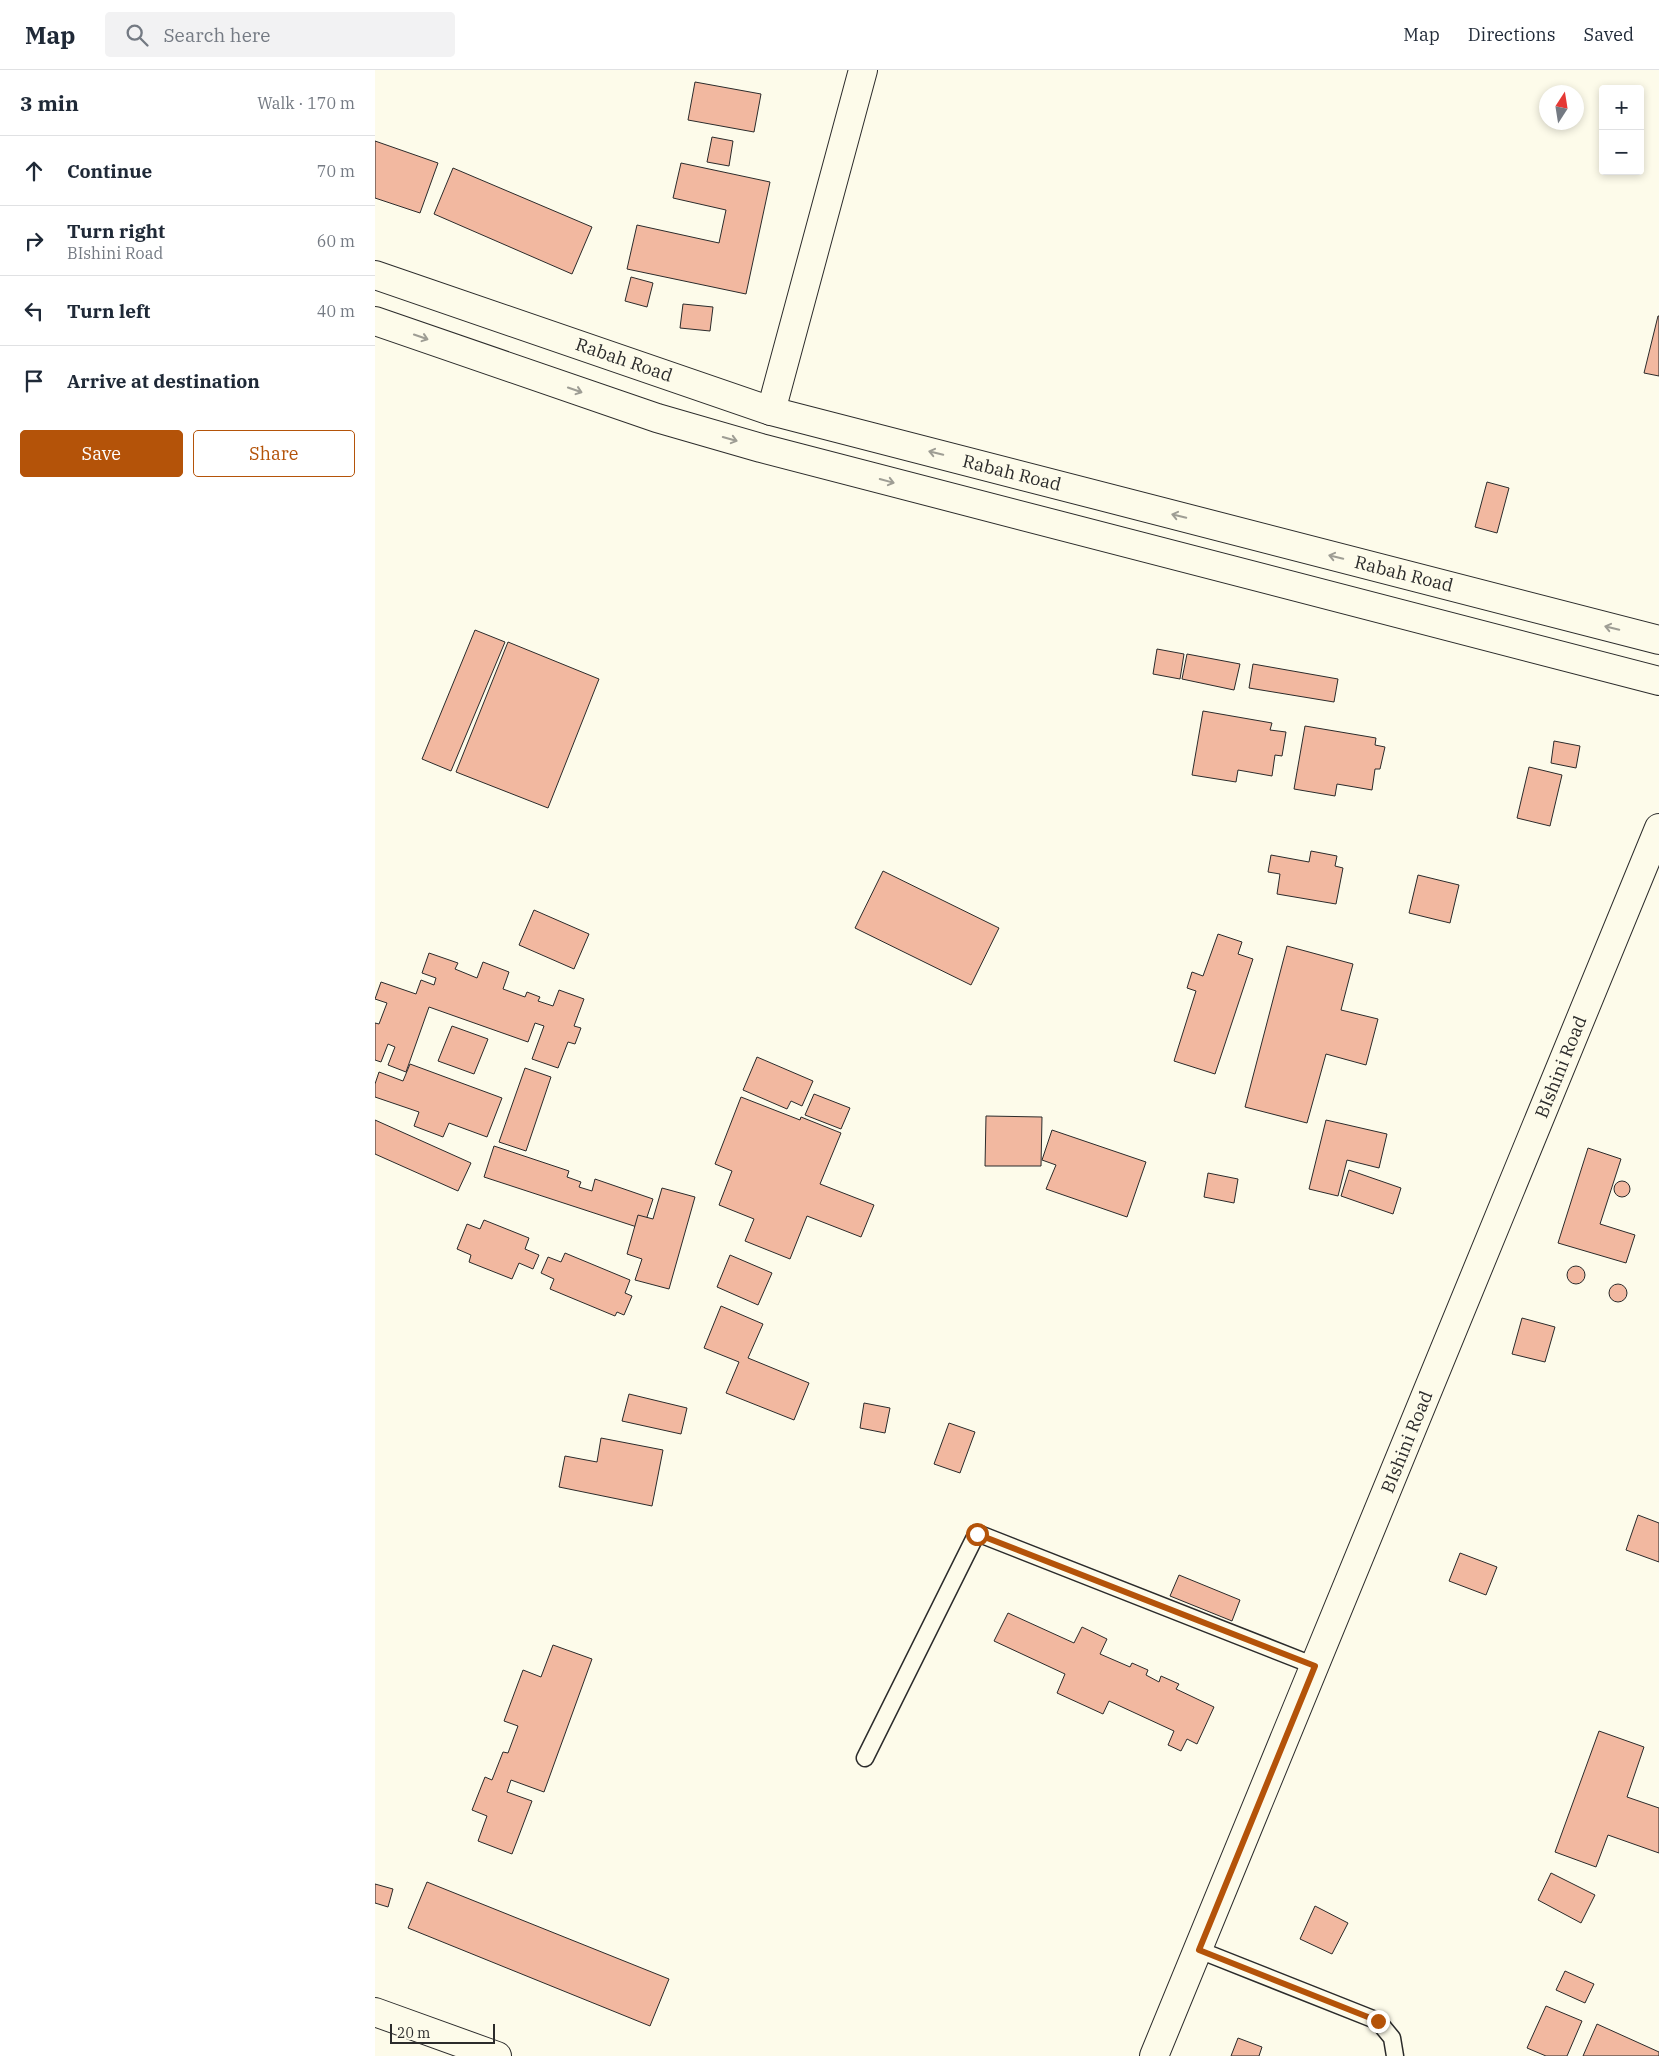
<!DOCTYPE html>
<html lang="en">
<head>
<meta charset="utf-8">
<style>
	:root { --surface:#fff; --page:#f2f2f3; --text:#1f2937; --muted:#747a83; --line:#e0e1e3; --accent:#b45309 }
	body { margin:0; font-family:"IBM Plex Serif",serif; background:var(--page); color:var(--text) }
	.controls { position:absolute; right:15px; top:15px; display:grid; overflow:hidden; border-radius:5px; box-shadow:0 2px 8px #0003 }
	.controls button { width:45px; height:45px; display:grid; place-items:center; padding:0; border:0; border-bottom:1px solid var(--line); background:var(--surface); color:var(--text); font:25px sans-serif }
	.compass { position:absolute; left:1164px; top:15px; width:45px; height:45px; border-radius:50%; background:var(--surface); box-shadow:0 2px 8px #0003; rotate:12deg }
	.scale { position:absolute; left:15px; bottom:12px; width:105px; box-sizing:border-box; padding-left:5px; border:2px solid #2b2b2b; border-top:0; font-size:14px; line-height:18px; white-space:nowrap; color:#2b2b2b; -webkit-text-stroke:4px #fdfbea; paint-order:stroke }
	.stop { position:absolute; width:15px; height:15px; margin:-11px; border:4px solid #b45309; border-radius:50%; background:#fff }
	.stop.end { background:#b45309; border-color:#fff; box-shadow:0 1px 5px #0008 }
	.list { margin:0; padding:0; list-style:none }
	h2 { display:flex; justify-content:space-between; align-items:center; height:65px; margin:0; padding:0 20px; font-size:21px }
	h2 small { font-size:16px; font-weight:400; color:var(--muted) }
	.list li { display:grid; grid-template-columns:32px 1fr auto; gap:15px; align-items:center; box-sizing:border-box; height:70px; padding:0 20px; border-top:1px solid var(--line) }
	.list b { display:block; font-size:19px; white-space:nowrap }
	.list p { margin:0; font-size:16px; white-space:nowrap; color:var(--muted) }
	.list em { font-size:16px; font-style:normal; color:var(--muted) }
	.actions { display:flex; gap:10px; padding:15px 20px }
	.actions a { flex:1; padding:11px 0; border:1px solid var(--accent); border-radius:5px; text-align:center; font-size:18px; color:var(--accent) }
	.actions .main { background:var(--accent); color:#fff }
	.icon { flex:none; width:28px; height:28px; fill:none; stroke:currentColor; stroke-width:2; stroke-linecap:round; stroke-linejoin:round }
	.map { position:relative; flex:none; width:1284px; height:1986px; overflow:hidden }
	header { display:flex; align-items:center; gap:30px; box-sizing:border-box; height:70px; padding:0 25px; background:var(--surface); border-bottom:1px solid var(--line) }
	header strong { font-size:24px }
	nav { display:flex; gap:28px; margin-inline-start:auto; font-size:18px }
	.search { width:350px; height:45px; background:var(--page); display:flex; align-items:center; gap:12px; box-sizing:border-box; padding:0 18px; border-radius:5px; color:var(--muted); font-size:19px }
	main { display:flex }
	aside { flex:1; background:var(--surface) }
	.map>svg:first-child { display:block }
	.building { fill:#f2b8a0; stroke:#2b2b2b }
	.lines { fill:none; stroke-linecap:round; stroke-linejoin:round }
	.lane-casing { stroke:#2b2b2b; stroke-width:19 }
	.street-casing { stroke:#2b2b2b; stroke-width:30 }
	.primary-casing { stroke:#2b2b2b; stroke-width:30 }
	.lane { stroke:#fdfbea; stroke-width:16 }
	.street { stroke:#fdfbea; stroke-width:28 }
	.primary { stroke:#fdfbea; stroke-width:28 }
	.oneway { stroke:#9e9d94 }
	.route { stroke:#b45309; stroke-width:6 }
	.labels { text-anchor:middle; stroke-width:4; stroke-linejoin:round; paint-order:stroke }
	.street-label { font-size:18px; fill:#2b2b2b; stroke:#fdfbea }
</style>
</head>
<body>
<header>
<strong>Map</strong>
<div class="search"><svg class="icon" aria-label="search" viewBox="0 0 24 24"><circle cx="10" cy="10" r="6"/><path d="M15 15l6 6"/></svg>Search here</div>
<nav><a>Map</a><a>Directions</a><a>Saved</a></nav>
</header>
<main>
<aside>
<h2>3 min<small>Walk · 170 m</small></h2>
<ul class="list">
<li><svg class="icon" aria-label="ahead" viewBox="0 0 24 24"><path d="M12 20V5M6 11l6-6 6 6"/></svg><div><b>Continue</b></div><em>70 m</em></li>
<li><svg class="icon" aria-label="right" viewBox="0 0 24 24"><path d="M7 20v-9h11M14 6l5 5-5 5"/></svg><div><b>Turn right</b><p>BIshini Road</p></div><em>60 m</em></li>
<li><svg class="icon" aria-label="left" viewBox="0 0 24 24"><path d="M17 20v-9H6M10 6l-5 5 5 5"/></svg><div><b>Turn left</b></div><em>40 m</em></li>
<li><svg class="icon" aria-label="arrive" viewBox="0 0 24 24"><path d="M6 21V4h12l-3 4 3 4H6"/></svg><div><b>Arrive at destination</b></div></li>
</ul>
<div class="actions"><a class="main">Save</a><a>Share</a></div>
</aside>
<div class="map">
<svg width="1284" height="1986" viewBox="0 0 1284 1986">
	<rect width="100%" height="100%" fill="#fdfbea"/>
	<g class="building">
		<path d="M 320,12 L 386,24 L 379,62 L 313,50 Z"/>
		<path d="M 337,67 L 358,71 L 354,96 L 332,92 Z"/>
		<path d="M 0,71 L 63,93 L 45,143 L 0,128 Z"/>
		<path d="M 306,93 L 395,112 L 371,224 L 252,199 L 262,155 L 344,173 L 351,140 L 298,128 Z"/>
		<path d="M 78,98 L 217,157 L 197,204 L 59,144 Z"/>
		<path d="M 256,207 L 278,213 L 272,237 L 250,231 Z"/>
		<path d="M 308,234 L 338,237 L 335,261 L 305,258 Z"/>
		<path d="M 1283,246 L 1284,246 L 1284,306 L 1269,303 Z"/>
		<path d="M 1112,412 L 1134,418 L 1122,463 L 1100,457 Z"/>
		<path d="M 100,560 L 130,572 L 76,701 L 47,689 Z"/>
		<path d="M 133,572 L 224,609 L 173,738 L 81,702 Z"/>
		<path d="M 782,579 L 809,584 L 805,609 L 778,604 Z"/>
		<path d="M 812,584 L 865,594 L 859,620 L 807,609 Z"/>
		<path d="M 878,594 L 963,609 L 959,632 L 874,618 Z"/>
		<path d="M 828,641 L 897,653 L 895,660 L 911,662 L 907,686 L 900,685 L 897,706 L 863,700 L 861,712 L 817,705 Z"/>
		<path d="M 930,656 L 1001,668 L 1000,675 L 1010,677 L 1005,699 L 1000,699 L 997,720 L 962,714 L 960,726 L 919,719 Z"/>
		<path d="M 1179,671 L 1205,676 L 1201,698 L 1176,693 Z"/>
		<path d="M 1154,697 L 1187,705 L 1175,756 L 1142,748 Z"/>
		<path d="M 936,781 L 962,786 L 960,796 L 968,798 L 961,834 L 902,824 L 905,804 L 893,802 L 896,785 L 934,792 Z"/>
		<path d="M 508,801 L 624,858 L 596,915 L 480,858 Z"/>
		<path d="M 1043,805 L 1084,815 L 1075,853 L 1034,843 Z"/>
		<path d="M 159,840 L 214,864 L 199,899 L 144,875 Z"/>
		<path d="M 843,864 L 867,872 L 863,884 L 878,889 L 840,1004 L 799,991 L 821,921 L 812,918 L 817,902 L 828,906 Z"/>
		<path d="M 912,876 L 978,894 L 966,940 L 1003,949 L 991,995 L 951,984 L 932,1053 L 870,1037 Z"/>
		<path d="M 54,883 L 83,893 L 80,899 L 102,908 L 108,892 L 134,902 L 128,919 L 150,927 L 152,922 L 165,927 L 163,931 L 178,936 L 184,920 L 209,929 L 199,956 L 206,958 L 200,974 L 193,972 L 183,998 L 157,989 L 169,956 L 160,953 L 153,972 L 54,937 L 31,1002 L 13,995 L 20,977 L 13,974 L 6,992 L 0,990 L 0,953 L 4,954 L 12,933 L 0,929 L 6,912 L 41,924 L 46,910 L 59,915 L 61,908 L 47,903 Z"/>
		<path d="M 77,956 L 113,969 L 99,1004 L 63,991 Z"/>
		<path d="M 382,987 L 438,1011 L 427,1036 L 416,1031 L 412,1039 L 368,1020 Z"/>
		<path d="M 35,994 L 127,1028 L 112,1067 L 74,1053 L 68,1067 L 39,1056 L 44,1042 L 0,1027 L 0,1014 L 4,1002 L 28,1011 Z"/>
		<path d="M 150,998 L 176,1007 L 151,1081 L 124,1072 Z"/>
		<path d="M 439,1024 L 475,1038 L 466,1059 L 430,1045 Z"/>
		<path d="M 366,1027 L 425,1050 L 426,1047 L 466,1063 L 445,1114 L 499,1135 L 486,1167 L 432,1146 L 415,1189 L 370,1171 L 379,1149 L 344,1135 L 357,1101 L 340,1094 Z"/>
		<path d="M 611,1046 L 667,1047 L 666,1096 L 610,1096 Z"/>
		<path d="M 0,1050 L 96,1093 L 83,1121 L 0,1084 Z"/>
		<path d="M 951,1050 L 1012,1064 L 1004,1098 L 972,1090 L 963,1126 L 934,1119 Z"/>
		<path d="M 677,1060 L 771,1092 L 752,1147 L 671,1119 L 681,1095 L 667,1090 Z"/>
		<path d="M 119,1076 L 194,1101 L 192,1107 L 206,1112 L 204,1117 L 217,1121 L 220,1109 L 278,1129 L 268,1159 L 109,1107 Z"/>
		<path d="M 1213,1078 L 1246,1089 L 1225,1154 L 1260,1165 L 1251,1193 L 1183,1173 Z"/>
		<path d="M 974,1100 L 1026,1118 L 1018,1144 L 966,1126 Z"/>
		<path d="M 833,1103 L 863,1109 L 859,1133 L 829,1127 Z"/>
		<circle cx="1247" cy="1119" r="8"/>
		<path d="M 287,1118 L 320,1127 L 294,1219 L 260,1210 L 267,1189 L 252,1184 L 263,1145 L 278,1149 Z"/>
		<path d="M 109,1150 L 154,1168 L 150,1179 L 164,1185 L 158,1199 L 144,1193 L 137,1209 L 94,1192 L 96,1185 L 82,1179 L 92,1154 L 105,1159 Z"/>
		<path d="M 190,1183 L 255,1210 L 250,1223 L 257,1226 L 249,1245 L 242,1242 L 240,1246 L 175,1219 L 179,1209 L 166,1203 L 173,1187 L 186,1192 Z"/>
		<path d="M 355,1185 L 397,1203 L 383,1235 L 342,1217 Z"/>
		<circle cx="1201" cy="1205" r="9"/>
		<circle cx="1243" cy="1223" r="9"/>
		<path d="M 346,1236 L 388,1254 L 373,1288 L 434,1313 L 419,1350 L 351,1323 L 364,1292 L 329,1278 Z"/>
		<path d="M 1147,1248 L 1180,1257 L 1170,1292 L 1137,1284 Z"/>
		<path d="M 254,1324 L 312,1338 L 306,1364 L 247,1351 Z"/>
		<path d="M 489,1333 L 515,1338 L 510,1363 L 485,1358 Z"/>
		<path d="M 574,1353 L 600,1362 L 585,1403 L 559,1394 Z"/>
		<path d="M 226,1368 L 288,1380 L 277,1436 L 184,1417 L 190,1386 L 222,1392 Z"/>
		<path d="M 1263,1445 L 1284,1453 L 1284,1492 L 1251,1480 Z"/>
		<path d="M 1085,1483 L 1122,1497 L 1111,1525 L 1074,1511 Z"/>
		<path d="M 804,1505 L 865,1530 L 857,1551 L 795,1526 Z"/>
		<path d="M 633,1543 L 699,1573 L 707,1557 L 732,1569 L 725,1584 L 755,1597 L 757,1593 L 773,1600 L 771,1605 L 784,1612 L 786,1606 L 804,1614 L 801,1619 L 839,1637 L 822,1674 L 812,1669 L 806,1681 L 793,1675 L 799,1661 L 734,1631 L 728,1644 L 682,1623 L 690,1604 L 619,1571 Z"/>
		<path d="M 178,1575 L 217,1589 L 169,1722 L 136,1710 L 132,1722 L 157,1731 L 137,1784 L 103,1771 L 112,1746 L 97,1740 L 110,1707 L 117,1710 L 128,1682 L 133,1683 L 143,1656 L 129,1651 L 148,1600 L 166,1607 Z"/>
		<path d="M 1224,1661 L 1269,1677 L 1252,1727 L 1284,1738 L 1284,1783 L 1233,1765 L 1221,1797 L 1180,1782 Z"/>
		<path d="M 1176,1803 L 1220,1825 L 1206,1853 L 1163,1830 Z"/>
		<path d="M 52,1812 L 294,1909 L 275,1956 L 33,1858 Z"/>
		<path d="M 0,1814 L 18,1819 L 13,1837 L 0,1833 Z"/>
		<path d="M 940,1836 L 973,1853 L 957,1884 L 925,1869 Z"/>
		<path d="M 1190,1901 L 1219,1914 L 1210,1933 L 1181,1920 Z"/>
		<path d="M 1171,1936 L 1207,1951 L 1192,1986 L 1171,1986 L 1152,1978 Z"/>
		<path d="M 1222,1954 L 1284,1982 L 1284,1986 L 1208,1986 Z"/>
		<path d="M 863,1968 L 887,1977 L 884,1986 L 856,1986 Z"/>
	</g>
	<g class="lines">
		<defs>
			<g id="lane">
				<path d="M 490,1688 L 602,1463 L 940,1596"/>
				<path d="M 824,1880 L 1003,1951 L 1017,1968 L 1020,1986"/>
			</g>
			<g id="street">
				<path d="M 396,341 L 488,0"/>
				<path d="M 0,1942 L 122,1986"/>
				<path d="M 779,1986 L 1284,758"/>
			</g>
			<g id="primary">
				<path d="M 0,205 L 396,341 L 1284,570"/>
				<path d="M 0,251 L 282,348 L 386,378 L 1284,611"/>
			</g>
		</defs>
		<use href="#lane" class="lane-casing"/>
		<use href="#street" class="street-casing"/>
		<use href="#primary" class="primary-casing"/>
		<use href="#lane" class="lane"/>
		<use href="#street" class="street"/>
		<use href="#primary" class="primary"/>
	</g>
	<defs><path id="oneway-shaft" d="M-6 0H5M1.5-3L5.5 0L1.5 3" fill="none" stroke-width="1.6" stroke-linecap="round" stroke-linejoin="round" transform="scale(1.25)"/></defs>
	<g class="oneway">
		<use href="#oneway-shaft" transform="translate(46 267) rotate(19)"/>
		<use href="#oneway-shaft" transform="translate(200 320) rotate(19)"/>
		<use href="#oneway-shaft" transform="translate(355 369) rotate(16)"/>
		<use href="#oneway-shaft" transform="translate(561 383) rotate(-166)"/>
		<use href="#oneway-shaft" transform="translate(512 411) rotate(15)"/>
		<use href="#oneway-shaft" transform="translate(804 446) rotate(-166)"/>
		<use href="#oneway-shaft" transform="translate(961 487) rotate(-166)"/>
		<use href="#oneway-shaft" transform="translate(1237 558) rotate(-166)"/>
	</g>
	<g class="lines">
		<path class="route" d="M 602,1464 L 940,1596 L 824,1880 L 1003,1951"/>
	</g>
	<g class="labels">
		<g class="street-label">
			<text transform="translate(249 290) rotate(19)" y="6">Rabah Road</text>
			<text transform="translate(637 403) rotate(14)" y="6">Rabah Road</text>
			<text transform="translate(1029 504) rotate(14)" y="6">Rabah Road</text>
			<text transform="translate(1186 997) rotate(-68)" y="6">BIshini Road</text>
			<text transform="translate(1032 1372) rotate(-68)" y="6">BIshini Road</text>
		</g>
	</g>
</svg>
<div class="controls">
<button>+</button>
<button>−</button>
</div>
<svg class="compass" viewBox="-18 -18 36 36"><path d="M0-13l5 13h-10z" fill="#e53935"/><path d="M0 13l5-13h-10z" fill="#747a83"/></svg>
<div class="scale">20 m</div>
<div class="stop" style="left:602px;top:1464px"></div>
<div class="stop end" style="left:1003px;top:1951px"></div>
</div>
</main>
</body>
</html>
